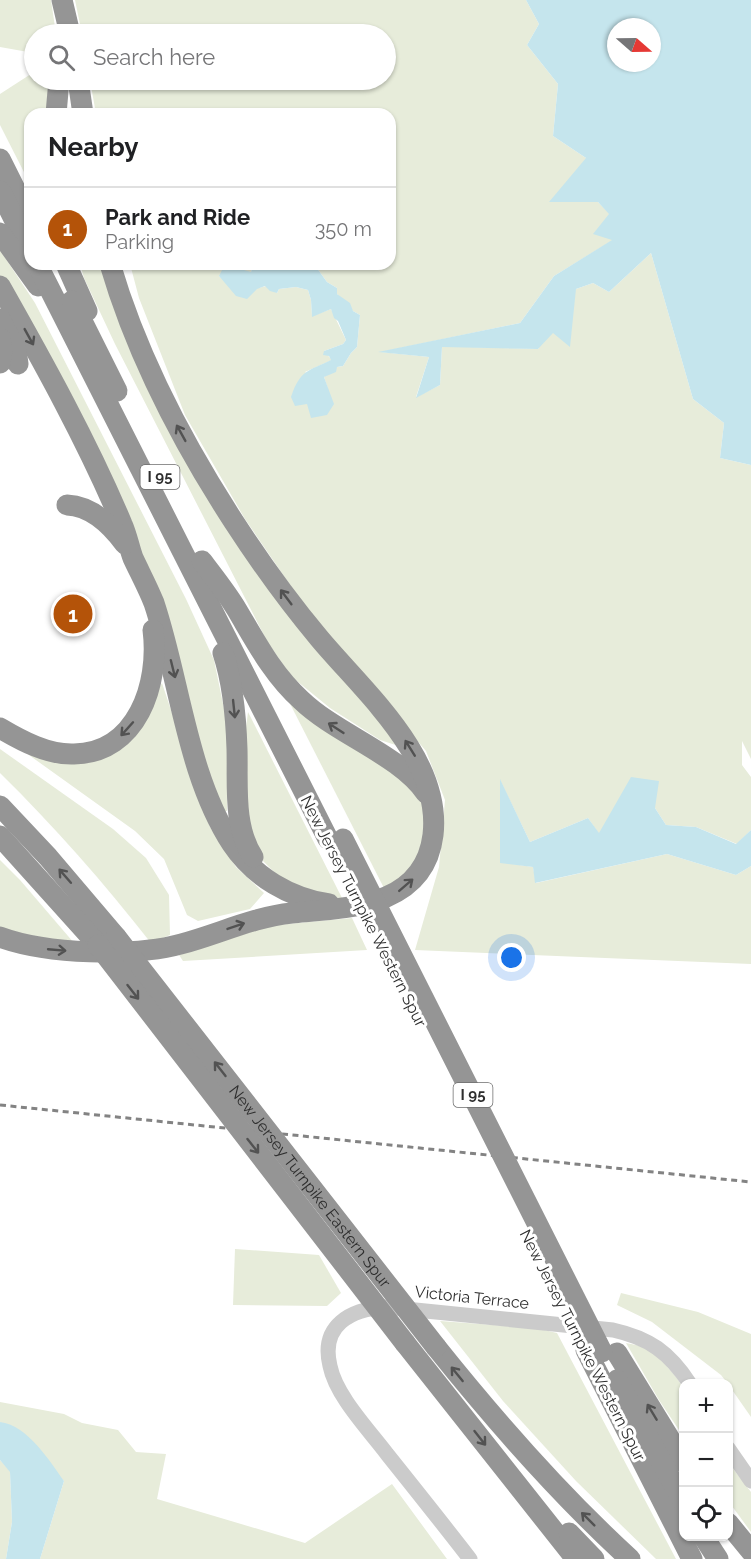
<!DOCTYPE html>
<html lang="en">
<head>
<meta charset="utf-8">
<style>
	:root { --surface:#fff; --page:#f2f2f2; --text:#202124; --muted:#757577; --line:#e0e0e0; --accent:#b45309 }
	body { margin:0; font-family:Raleway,sans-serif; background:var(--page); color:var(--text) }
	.controls { position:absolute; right:18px; bottom:18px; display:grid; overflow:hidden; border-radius:12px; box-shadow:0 2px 4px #0004 }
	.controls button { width:54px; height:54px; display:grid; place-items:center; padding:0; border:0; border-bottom:2px solid var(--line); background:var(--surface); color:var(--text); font:30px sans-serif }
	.compass { position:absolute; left:607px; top:18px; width:54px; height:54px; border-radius:50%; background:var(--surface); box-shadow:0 2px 4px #0004; rotate:110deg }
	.you { position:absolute; left:512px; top:958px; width:21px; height:21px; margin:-15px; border:4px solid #fff; border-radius:50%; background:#1a73e8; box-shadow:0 0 0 9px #1a73e833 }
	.badge { display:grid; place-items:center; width:39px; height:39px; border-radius:50%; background:var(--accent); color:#fff; font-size:20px; font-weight:700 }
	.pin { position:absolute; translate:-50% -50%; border:3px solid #fff; box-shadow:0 2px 6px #0006 }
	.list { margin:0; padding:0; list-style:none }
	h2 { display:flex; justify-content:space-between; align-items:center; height:78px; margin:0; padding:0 24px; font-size:26px }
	h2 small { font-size:20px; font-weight:400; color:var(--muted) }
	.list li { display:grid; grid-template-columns:39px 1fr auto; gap:18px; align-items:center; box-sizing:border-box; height:84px; padding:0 24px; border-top:2px solid var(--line) }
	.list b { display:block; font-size:22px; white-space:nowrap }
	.list p { margin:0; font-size:20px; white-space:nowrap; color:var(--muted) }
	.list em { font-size:20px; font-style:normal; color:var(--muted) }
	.icon { flex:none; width:33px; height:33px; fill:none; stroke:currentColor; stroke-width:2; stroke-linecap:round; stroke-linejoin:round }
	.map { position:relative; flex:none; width:751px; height:1559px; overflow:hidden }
	.search { position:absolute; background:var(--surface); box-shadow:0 2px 4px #0004; left:24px; top:24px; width:372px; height:66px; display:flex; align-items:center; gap:15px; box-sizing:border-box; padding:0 21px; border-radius:33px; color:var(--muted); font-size:22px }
	.panel { position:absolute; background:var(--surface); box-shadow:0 2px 4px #0004; left:24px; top:108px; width:372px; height:162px; border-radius:18px }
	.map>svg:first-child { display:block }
	.green { fill:#e7ecda }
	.water { fill:#c5e5ed; fill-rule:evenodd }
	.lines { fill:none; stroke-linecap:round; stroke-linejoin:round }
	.minor { stroke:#cbcbcb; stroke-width:15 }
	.highway { stroke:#959595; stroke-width:21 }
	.rail { stroke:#838383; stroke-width:3; stroke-dasharray:6 4.5; stroke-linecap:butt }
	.highway-bridge { stroke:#959595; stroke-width:21 }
	.oneway { stroke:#525252 }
	.labels { text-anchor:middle; stroke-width:6; stroke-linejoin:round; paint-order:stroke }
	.shield { fill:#fff; stroke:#6d6d6d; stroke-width:1.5 }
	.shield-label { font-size:15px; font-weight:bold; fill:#2e2e2e }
	.street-label { font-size:16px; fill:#2e2e2e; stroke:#fff }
</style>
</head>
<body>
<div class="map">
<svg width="751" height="1559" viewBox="0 0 751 1559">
	<rect width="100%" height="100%" fill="#fff"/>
	<g class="green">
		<path d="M 0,0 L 51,0 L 56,34 L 34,34 L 34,55 L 28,52 L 0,47 Z"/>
		<path d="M 75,0 L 526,0 L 539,24 L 527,45 L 558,84 L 553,136 L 586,158 L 598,202 L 610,214 L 613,240 L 554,276 L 520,323 L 381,352 L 429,357 L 416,397 L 440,385 L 442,346 L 538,349 L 576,289 L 593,283 L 609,292 L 651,253 L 693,399 L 724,423 L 720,458 L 751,465 L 751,759 L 742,741 L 742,765 L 751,777 L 751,830 L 737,844 L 696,827 L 666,825 L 655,808 L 599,834 L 588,818 L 530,842 L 500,780 L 500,862 L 533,867 L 536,883 L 667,854 L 736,875 L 751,866 L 751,964 L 415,950 L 439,867 L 445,800 L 426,751 L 314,620 L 245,519 L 185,415 L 139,298 L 130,264 L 253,264 L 251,272 L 219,276 C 229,286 252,291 266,286 L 277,293 L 279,289 L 296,287 L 308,290 L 311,300 L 312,316 L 331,309 L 346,340 L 343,344 L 324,351 L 332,360 L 305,372 L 328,389 L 324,377 L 337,367 L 343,366 L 351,353 L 357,347 L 360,315 L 353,311 L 337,294 L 337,288 L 327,282 L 314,264 L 390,264 L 390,114 L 96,114 L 90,80 L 386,80 L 386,34 L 82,34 Z"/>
		<path d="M 34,72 L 34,80 L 43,80 L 49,85 L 50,114 L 30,114 L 30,184 L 0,125 L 0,94 Z"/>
		<path d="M 0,250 L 35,303 L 186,599 L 214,660 L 228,728 L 227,811 L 222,811 L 202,762 L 160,605 L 0,276 Z"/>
		<path d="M 80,264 L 106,264 L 180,441 L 405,748 L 380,740 L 330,708 L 292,677 L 268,643 L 115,344 L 84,278 Z"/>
		<path d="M 162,683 L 210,827 L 236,867 L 264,893 L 250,909 L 198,921 L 187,915 L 164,859 L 135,831 L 8,740 L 48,757 L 138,728 Z"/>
		<path d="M 280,684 L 393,768 L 423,804 L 428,831 L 415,868 L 386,892 Z"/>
		<path d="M 248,712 L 342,898 L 322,897 L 278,876 L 259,857 L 249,835 L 243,751 Z"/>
		<path d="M 0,749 L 113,829 L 146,858 L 169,895 L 170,935 L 151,943 C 104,883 55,827 0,773 Z"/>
		<path d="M 0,860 L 20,880 L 74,943 L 0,930 Z"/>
		<path d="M 352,918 L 367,950 L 183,961 L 179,955 L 266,926 Z"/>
		<path d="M 235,1249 L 319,1255 L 341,1293 L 327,1306 L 233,1305 Z"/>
		<path d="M 621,1293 L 698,1312 L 751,1334 L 751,1417 L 728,1384 L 721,1375 L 652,1322 L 617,1305 Z"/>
		<path d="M 440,1321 L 535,1328 L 557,1333 L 676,1559 L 656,1559 L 576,1481 L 503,1401 Z"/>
		<path d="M 626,1343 L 651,1348 L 677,1378 L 683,1388 L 683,1436 L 659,1400 Z"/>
		<path d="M 0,1402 L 64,1414 L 82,1423 L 118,1430 L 136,1452 L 166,1454 L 157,1499 L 305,1543 L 392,1484 L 447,1559 L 40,1559 L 64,1481 L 0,1422 Z"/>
		<path d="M 0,1460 L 10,1471 L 12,1522 L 6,1559 L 0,1559 Z"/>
		<path d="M 728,1462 L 751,1492 L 751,1532 L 729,1502 Z"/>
	</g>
	<g class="water">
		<path d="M 526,0 L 751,0 L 751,465 L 720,458 L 724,423 L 693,399 L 651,253 L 609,292 L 593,283 L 576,289 L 570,347 L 553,333 L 538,349 L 442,347 L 440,385 L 416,398 L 429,357 L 378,352 L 520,323 L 554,276 L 612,240 L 593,234 L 609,214 L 598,202 L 549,202 L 586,158 L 553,136 L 558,84 L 527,45 L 539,24 ZM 616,27 L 652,27 L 652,63 L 616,63 Z"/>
		<path d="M 253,264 L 314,264 L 327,282 L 337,288 L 337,294 L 350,303 L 353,311 L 360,315 L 357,347 L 351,353 L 343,366 L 337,367 L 336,372 L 324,377 L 334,404 L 327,415 L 311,418 L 307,404 L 295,406 L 291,397 C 300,370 308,371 331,360 L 329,356 L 323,355 L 324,351 L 343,344 L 346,340 L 338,321 L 334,318 L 331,309 L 312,317 L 311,300 L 308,290 L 296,287 L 279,289 L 277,293 L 270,291 L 265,286 L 257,289 L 247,299 L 236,296 L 219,276 L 222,270 L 237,268 L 251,272 Z"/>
		<path d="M 631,777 L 659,781 L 655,808 L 666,825 L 696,827 L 736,844 L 751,830 L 751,866 L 736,875 L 667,854 L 535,883 L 533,867 L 500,863 L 500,779 L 530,842 L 588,818 L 599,833 Z"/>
		<path d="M 0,1422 C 27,1425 49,1460 64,1481 L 40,1559 L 6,1559 L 12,1522 L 10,1472 L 0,1460 Z"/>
	</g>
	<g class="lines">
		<g class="minor">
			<path d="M 728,1448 L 751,1481"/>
			<path d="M 470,1559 C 443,1524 415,1489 387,1454 C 369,1430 336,1396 330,1366 C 320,1325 351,1309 386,1307 L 613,1330 C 649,1338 669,1352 690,1384"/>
		</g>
		<g class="highway">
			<path d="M 62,0 L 70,34"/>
			<path d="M 78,80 L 83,114"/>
			<path d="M 56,114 L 59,80"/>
			<path d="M 0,159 L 24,207"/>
			<path d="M 0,191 L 30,251"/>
			<path d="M 0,233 L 38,286"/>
			<path d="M 37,264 L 328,839"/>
			<path d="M 66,264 L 87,311"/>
			<path d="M 0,286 C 43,362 88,443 122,524 C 127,535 129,547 133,558 C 140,573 148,588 154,603 C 180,681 187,775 232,844 C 254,877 290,898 329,904"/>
			<path d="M 72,301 L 117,391"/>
			<path d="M 0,319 L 16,350 L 18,364"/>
			<path d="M 0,338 L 2,351 L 0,363"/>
			<path d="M 67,505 C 91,506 111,525 125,544"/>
			<path d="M 202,561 C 214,577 227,593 237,610 C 256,642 273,675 301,700 C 336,734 400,755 426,793"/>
			<path d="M 223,653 C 233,683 236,717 237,749 C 238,785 233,826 253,857"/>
			<path d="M 0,728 C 22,741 48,755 74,754 C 137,753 160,684 153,630"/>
			<path d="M 0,806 L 48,857 L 116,937"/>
			<path d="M 0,836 L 98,945"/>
			<path d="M 0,937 C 46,954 134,957 181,944 C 219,934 253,917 292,913 C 347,908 424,908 433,835 C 442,758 364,692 319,638 C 288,601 260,562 234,522 C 182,442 137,356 110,264"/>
			<path d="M 405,1343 L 576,1559"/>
			<path d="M 436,1347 C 496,1422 559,1494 630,1559"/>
			<path d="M 586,1350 L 692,1559"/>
			<path d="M 617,1353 L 684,1462"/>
			<path d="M 617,1380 L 684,1503"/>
			<path d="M 728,1523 L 751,1551"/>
			<path d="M 569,1533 L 594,1559"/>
			<path d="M 703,1536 L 718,1559"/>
		</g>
		<path class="rail" d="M 0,1105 L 751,1182"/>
		<g class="highway-bridge">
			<path d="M 343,839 L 602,1352"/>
			<path id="s1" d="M 116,937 L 436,1347"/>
			<path d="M 98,945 L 405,1343"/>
		</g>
	</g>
	<defs><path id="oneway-shaft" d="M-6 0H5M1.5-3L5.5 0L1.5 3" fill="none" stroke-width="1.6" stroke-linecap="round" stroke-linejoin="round" transform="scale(1.5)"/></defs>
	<g class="oneway">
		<use href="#oneway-shaft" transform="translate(29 337) rotate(61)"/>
		<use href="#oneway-shaft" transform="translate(181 433) rotate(-119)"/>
		<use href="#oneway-shaft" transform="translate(286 597) rotate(-127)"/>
		<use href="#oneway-shaft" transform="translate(173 669) rotate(76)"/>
		<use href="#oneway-shaft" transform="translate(234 709) rotate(84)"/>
		<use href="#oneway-shaft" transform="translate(336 728) rotate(-147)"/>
		<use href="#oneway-shaft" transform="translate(127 729) rotate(132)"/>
		<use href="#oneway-shaft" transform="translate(410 748) rotate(-122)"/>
		<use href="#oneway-shaft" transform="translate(65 876) rotate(-131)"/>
		<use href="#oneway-shaft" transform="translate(406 885) rotate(-41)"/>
		<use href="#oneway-shaft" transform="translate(236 926) rotate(-19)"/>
		<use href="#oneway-shaft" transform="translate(57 950) rotate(5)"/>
		<use href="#oneway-shaft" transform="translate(133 992) rotate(52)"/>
		<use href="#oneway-shaft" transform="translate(220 1069) rotate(-128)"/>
		<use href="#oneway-shaft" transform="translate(253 1146) rotate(52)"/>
		<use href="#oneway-shaft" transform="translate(457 1374) rotate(-129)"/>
		<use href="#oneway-shaft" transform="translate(652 1412) rotate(-121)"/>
		<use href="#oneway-shaft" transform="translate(480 1438) rotate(52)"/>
		<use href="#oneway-shaft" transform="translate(588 1519) rotate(-135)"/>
	</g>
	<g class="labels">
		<g class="shield">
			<rect x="140.5" y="465" width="39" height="24" rx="4.5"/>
			<rect x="453.5" y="1083" width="39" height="24" rx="4.5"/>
		</g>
		<g class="shield-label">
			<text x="160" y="482">I 95</text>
			<text x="473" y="1100">I 95</text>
		</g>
		<g class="street-label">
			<text transform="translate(364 911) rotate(63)" y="6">New Jersey Turnpike Western Spur</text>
			<text dy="6" stroke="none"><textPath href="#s1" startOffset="316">New Jersey Turnpike Eastern Spur</textPath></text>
			<text transform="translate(472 1297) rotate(6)" y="6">Victoria Terrace</text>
			<text transform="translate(583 1345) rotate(63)" y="6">New Jersey Turnpike Western Spur</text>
		</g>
	</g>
</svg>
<div class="controls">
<button>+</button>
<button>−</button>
<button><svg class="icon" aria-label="locate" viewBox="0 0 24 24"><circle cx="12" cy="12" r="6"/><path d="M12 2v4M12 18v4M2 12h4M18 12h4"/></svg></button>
</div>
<svg class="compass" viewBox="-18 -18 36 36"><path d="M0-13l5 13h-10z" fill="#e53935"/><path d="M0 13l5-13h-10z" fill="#757577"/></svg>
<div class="you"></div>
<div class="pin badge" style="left:73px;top:614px">1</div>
<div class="search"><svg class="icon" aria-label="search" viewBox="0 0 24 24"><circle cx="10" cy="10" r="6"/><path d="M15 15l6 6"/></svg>Search here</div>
<section class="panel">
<h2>Nearby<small></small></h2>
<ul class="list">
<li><span class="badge">1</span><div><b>Park and Ride</b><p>Parking</p></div><em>350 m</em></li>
</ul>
</section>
</div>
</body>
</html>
